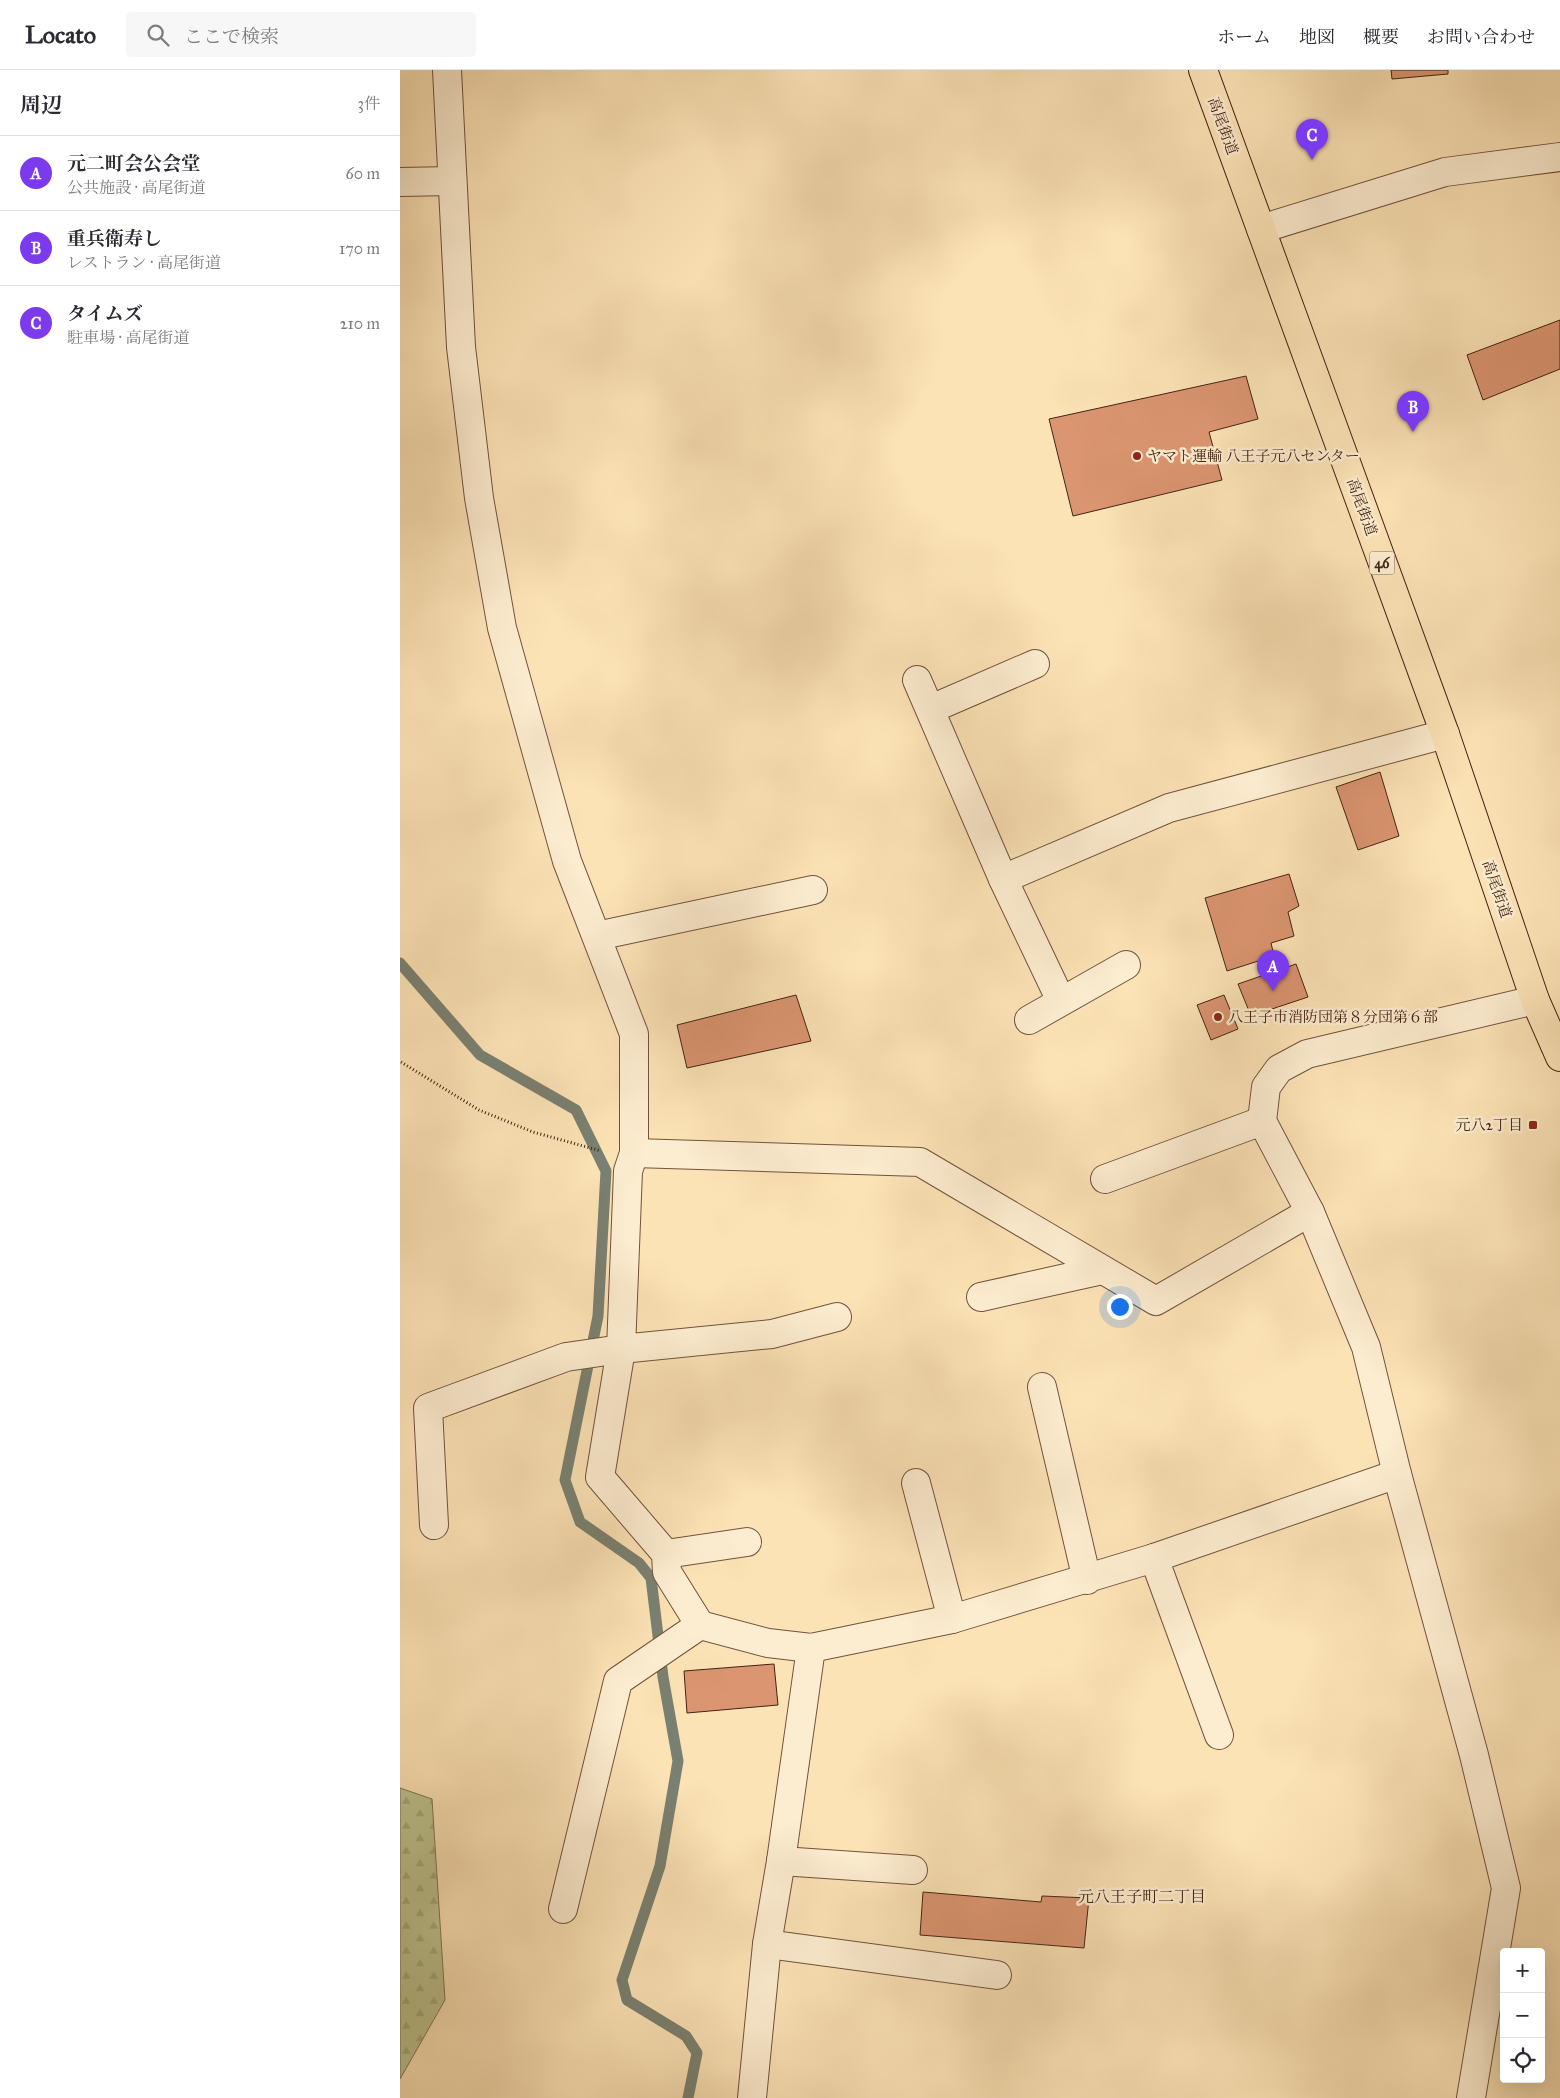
<!DOCTYPE html>
<html lang="ja">
<head>
<meta charset="utf-8">
<style>
	:root { --surface:#fff; --page:#f7f7f7; --text:#2b2b33; --muted:#7c7c81; --line:#e1e1e2; --accent:#7c3aed }
	body { margin:0; font-family:"IM FELL Great Primer","Noto Serif JP",serif; background:var(--page); color:var(--text) }
	.controls { position:absolute; right:15px; bottom:15px; display:grid; overflow:hidden; border-radius:5px; box-shadow:0 5px 20px #0002 }
	.controls button { width:45px; height:45px; display:grid; place-items:center; padding:0; border:0; border-bottom:1px solid var(--line); background:var(--surface); color:var(--text); font:25px sans-serif }
	.you { position:absolute; left:719px; top:1236px; width:18px; height:18px; margin:-12px; border:4px solid #fff; border-radius:50%; background:#1a73e8; box-shadow:0 0 0 8px #1a73e833 }
	.badge { display:grid; place-items:center; width:32px; height:32px; border-radius:50%; background:var(--accent); color:#fff; font-size:16px; font-weight:700 }
	.pin { position:absolute; translate:-50% -41px; filter:drop-shadow(0 1px 2px #0008) }
	.pin::after { content:''; position:absolute; top:26px; width:18px; height:15px; background:inherit; clip-path:polygon(0 0,100% 0,50% 100%) }
	.list { margin:0; padding:0; list-style:none }
	h2 { display:flex; justify-content:space-between; align-items:center; height:65px; margin:0; padding:0 20px; font-size:21px }
	h2 small { font-size:16px; font-weight:400; color:var(--muted) }
	.list li { display:grid; grid-template-columns:32px 1fr auto; gap:15px; align-items:center; box-sizing:border-box; height:75px; padding:0 20px; border-top:1px solid var(--line) }
	.list b { display:block; font-size:19px; white-space:nowrap }
	.list p { margin:0; font-size:16px; white-space:nowrap; color:var(--muted) }
	.list em { font-size:16px; font-style:normal; color:var(--muted) }
	.icon { flex:none; width:28px; height:28px; fill:none; stroke:currentColor; stroke-width:2; stroke-linecap:round; stroke-linejoin:round }
	.map { position:relative; flex:none; width:1160px; height:2028px; overflow:hidden }
	header { display:flex; align-items:center; gap:30px; box-sizing:border-box; height:70px; padding:0 25px; background:var(--surface); border-bottom:1px solid var(--line) }
	header strong { font-size:24px }
	nav { display:flex; gap:28px; margin-inline-start:auto; font-size:18px }
	.search { width:350px; height:45px; background:var(--page); display:flex; align-items:center; gap:12px; box-sizing:border-box; padding:0 18px; border-radius:5px; color:var(--muted); font-size:19px }
	main { display:flex }
	aside { flex:1; background:var(--surface) }
	.map>svg:first-child { display:block }
	.forest { fill:url(#forest-firs); stroke:#807452 }
	.lines { fill:none; stroke-linecap:round; stroke-linejoin:round }
	.stream { stroke:#7a8071; stroke-width:11 }
	.building { fill:#db9571; stroke:#432314 }
	.minor-casing { stroke:#71533c; stroke-width:30 }
	.major-casing { stroke:#432314; stroke-width:30 }
	.path { stroke:#432314; stroke-width:3; stroke-dasharray:1 2.5; stroke-linecap:butt }
	.minor { stroke:#fdedd0; stroke-width:28 }
	.major { stroke:#fce3b6; stroke-width:28 }
	.poi-dot { fill:#8f2418; stroke:#fdedd0; stroke-width:2 }
	.labels { text-anchor:middle; stroke-width:5; stroke-linejoin:round; paint-order:stroke }
	.shield { fill:#fdedd0; stroke:#7b604c; stroke-width:1 }
	.shield-label { font-size:14px; font-weight:bold; fill:#432314 }
	.street-label { font-size:15px; fill:#432314; stroke:#fdedd0 }
	.poi-label { font-size:15px; fill:#432314; stroke:#fdedd0; text-anchor:start }
	.neighbourhood-label { font-size:16px; fill:#432314; stroke:#fdedd0 }
</style>
</head>
<body>
<header>
<strong>Locato</strong>
<div class="search"><svg class="icon" aria-label="search" viewBox="0 0 24 24"><circle cx="10" cy="10" r="6"/><path d="M15 15l6 6"/></svg>ここで検索</div>
<nav><a>ホーム</a><a>地図</a><a>概要</a><a>お問い合わせ</a></nav>
</header>
<main>
<aside>
<h2>周辺<small>3件</small></h2>
<ul class="list">
<li><span class="badge">A</span><div><b>元二町会公会堂</b><p>公共施設 · 高尾街道</p></div><em>60 m</em></li>
<li><span class="badge">B</span><div><b>重兵衛寿し</b><p>レストラン · 高尾街道</p></div><em>170 m</em></li>
<li><span class="badge">C</span><div><b>タイムズ</b><p>駐車場 · 高尾街道</p></div><em>210 m</em></li>
</ul>
</aside>
<div class="map">
<svg width="1160" height="2028" viewBox="0 0 1160 2028">
	<defs>
		<pattern id="forest-firs" width="22" height="20" patternUnits="userSpaceOnUse" patternTransform="scale(1.25)"><rect width="22" height="20" fill="#bdc490"/><path d="M5 1l3.5 6h-7zM16 11l3.5 6h-7z" fill="#a4a87b"/></pattern>
	</defs>
	<rect width="100%" height="100%" fill="#fce3b6"/>
	<filter id="stains"><feTurbulence type="fractalNoise" baseFrequency=".004" numOctaves="4"/><feColorMatrix values="0 0 0 0 .2 0 0 0 0 .09 0 0 0 0 .02 0 0 0 .5 -.17"/></filter>
	<radialGradient id="worn" r=".72"><stop offset=".6" stop-color="#630" stop-opacity="0"/><stop offset="1" stop-color="#630" stop-opacity=".3"/></radialGradient>
	<path class="forest" d="M 0,1718 L 32,1729 L 45,1930 L 0,2009 Z"/>
	<g class="lines">
		<path class="stream" d="M 0,893 L 80,985 L 176,1040 L 206,1101 L 198,1246 L 165,1410 L 180,1452 L 239,1493 L 251,1508 L 263,1607 L 278,1691 L 260,1796 L 222,1910 L 227,1930 L 286,1966 L 297,1983 L 288,2028"/>
	</g>
	<g class="building">
		<path d="M 991,0 L 1048,0 L 1048,4 L 992,9 Z"/>
		<path d="M 1160,250 L 1160,299 L 1083,330 L 1067,285 Z"/>
		<path d="M 846,306 L 858,349 L 809,362 L 822,410 L 673,446 L 649,349 Z"/>
		<path d="M 980,702 L 999,766 L 958,780 L 936,717 Z"/>
		<path d="M 889,804 L 899,836 L 888,842 L 894,866 L 871,873 L 874,886 L 827,901 L 805,828 Z"/>
		<path d="M 896,894 L 908,927 L 851,946 L 838,914 Z"/>
		<path d="M 396,925 L 411,971 L 287,998 L 277,955 Z"/>
		<path d="M 824,925 L 838,959 L 811,970 L 797,935 Z"/>
		<path d="M 374,1594 L 378,1635 L 287,1643 L 284,1601 Z"/>
		<path d="M 523,1822 L 641,1832 L 642,1826 L 689,1828 L 684,1878 L 520,1865 Z"/>
	</g>
	<g class="lines">
		<defs>
			<g id="minor">
				<path d="M 47,0 L 61,277 L 79,428 L 102,558 L 167,791 L 234,964 L 234,1083 L 228,1101 L 221,1279 L 200,1407 L 266,1484 L 267,1502 L 300,1555 L 368,1573 L 411,1578 L 552,1549 L 754,1488 L 997,1404"/>
				<path d="M 0,112 L 52,111"/>
				<path d="M 861,159 L 1045,102 L 1160,87"/>
				<path d="M 517,610 L 603,809 L 661,931"/>
				<path d="M 531,639 L 635,594"/>
				<path d="M 603,809 L 769,738 L 1045,664"/>
				<path d="M 197,866 L 413,820"/>
				<path d="M 629,950 L 726,895"/>
				<path d="M 234,1083 L 520,1092 L 756,1231 L 910,1142"/>
				<path d="M 705,1109 L 862,1051"/>
				<path d="M 581,1227 L 702,1200"/>
				<path d="M 642,1317 L 687,1510"/>
				<path d="M 516,1413 L 552,1549"/>
				<path d="M 34,1455 L 28,1338 L 166,1287 L 221,1279 L 372,1264 L 437,1247"/>
				<path d="M 266,1484 L 347,1472"/>
				<path d="M 754,1488 L 819,1665"/>
				<path d="M 381,1791 L 513,1800"/>
				<path d="M 163,1839 L 218,1611 L 300,1555"/>
				<path d="M 367,1874 L 597,1905"/>
				<path d="M 352,2028 L 367,1874 L 381,1791 L 411,1578"/>
				<path d="M 1071,2028 L 1106,1818 L 1074,1685 L 997,1404 L 966,1277 L 910,1142 L 862,1051 L 866,1017 L 879,999 L 907,984 L 1135,930"/>
			</g>
			<path id="major" d="M 803,0 L 1045,664 L 1135,930 L 1160,987"/>
		</defs>
		<use href="#minor" class="minor-casing"/>
		<use href="#major" class="major-casing"/>
		<path class="path" d="M 1,992 L 79,1040 L 133,1062 L 201,1081"/>
		<use href="#minor" class="minor"/>
		<use href="#major" class="major"/>
	</g>
	<g class="poi-dot">
		<circle cx="737" cy="386" r="5"/>
		<circle cx="818" cy="947" r="5"/>
		<rect x="1128" y="1050" width="10" height="10" rx="2.5"/>
	</g>
	<g class="labels">
		<rect class="shield" x="969.5" y="481.5" width="25" height="23" rx="4"/>
		<g class="shield-label">
			<text x="982" y="498">46</text>
		</g>
		<g class="street-label">
			<text transform="translate(823 56) rotate(70)" y="5">高尾街道</text>
			<text transform="translate(962 437) rotate(70)" y="5">高尾街道</text>
			<text transform="translate(1097 819) rotate(71)" y="5">高尾街道</text>
		</g>
		<g class="poi-label">
			<text x="747" y="391">ヤマト運輸 八王子元八センター</text>
			<text x="828" y="952">八王子市消防団第８分団第６部</text>
			<text x="1123" y="1060" text-anchor="end">元八2丁目</text>
		</g>
		<g class="neighbourhood-label">
			<text x="742" y="1832">元八王子町二丁目</text>
		</g>
	</g>
	<rect width="100%" height="100%" filter="url(#stains)"/>
	<rect width="100%" height="100%" fill="url(#worn)"/>
</svg>
<div class="controls">
<button>+</button>
<button>−</button>
<button><svg class="icon" aria-label="locate" viewBox="0 0 24 24"><circle cx="12" cy="12" r="6"/><path d="M12 2v4M12 18v4M2 12h4M18 12h4"/></svg></button>
</div>
<div class="you"></div>
<div class="pin badge" style="left:873px;top:921px">A</div>
<div class="pin badge" style="left:1013px;top:362px">B</div>
<div class="pin badge" style="left:912px;top:90px">C</div>
</div>
</main>
</body>
</html>
